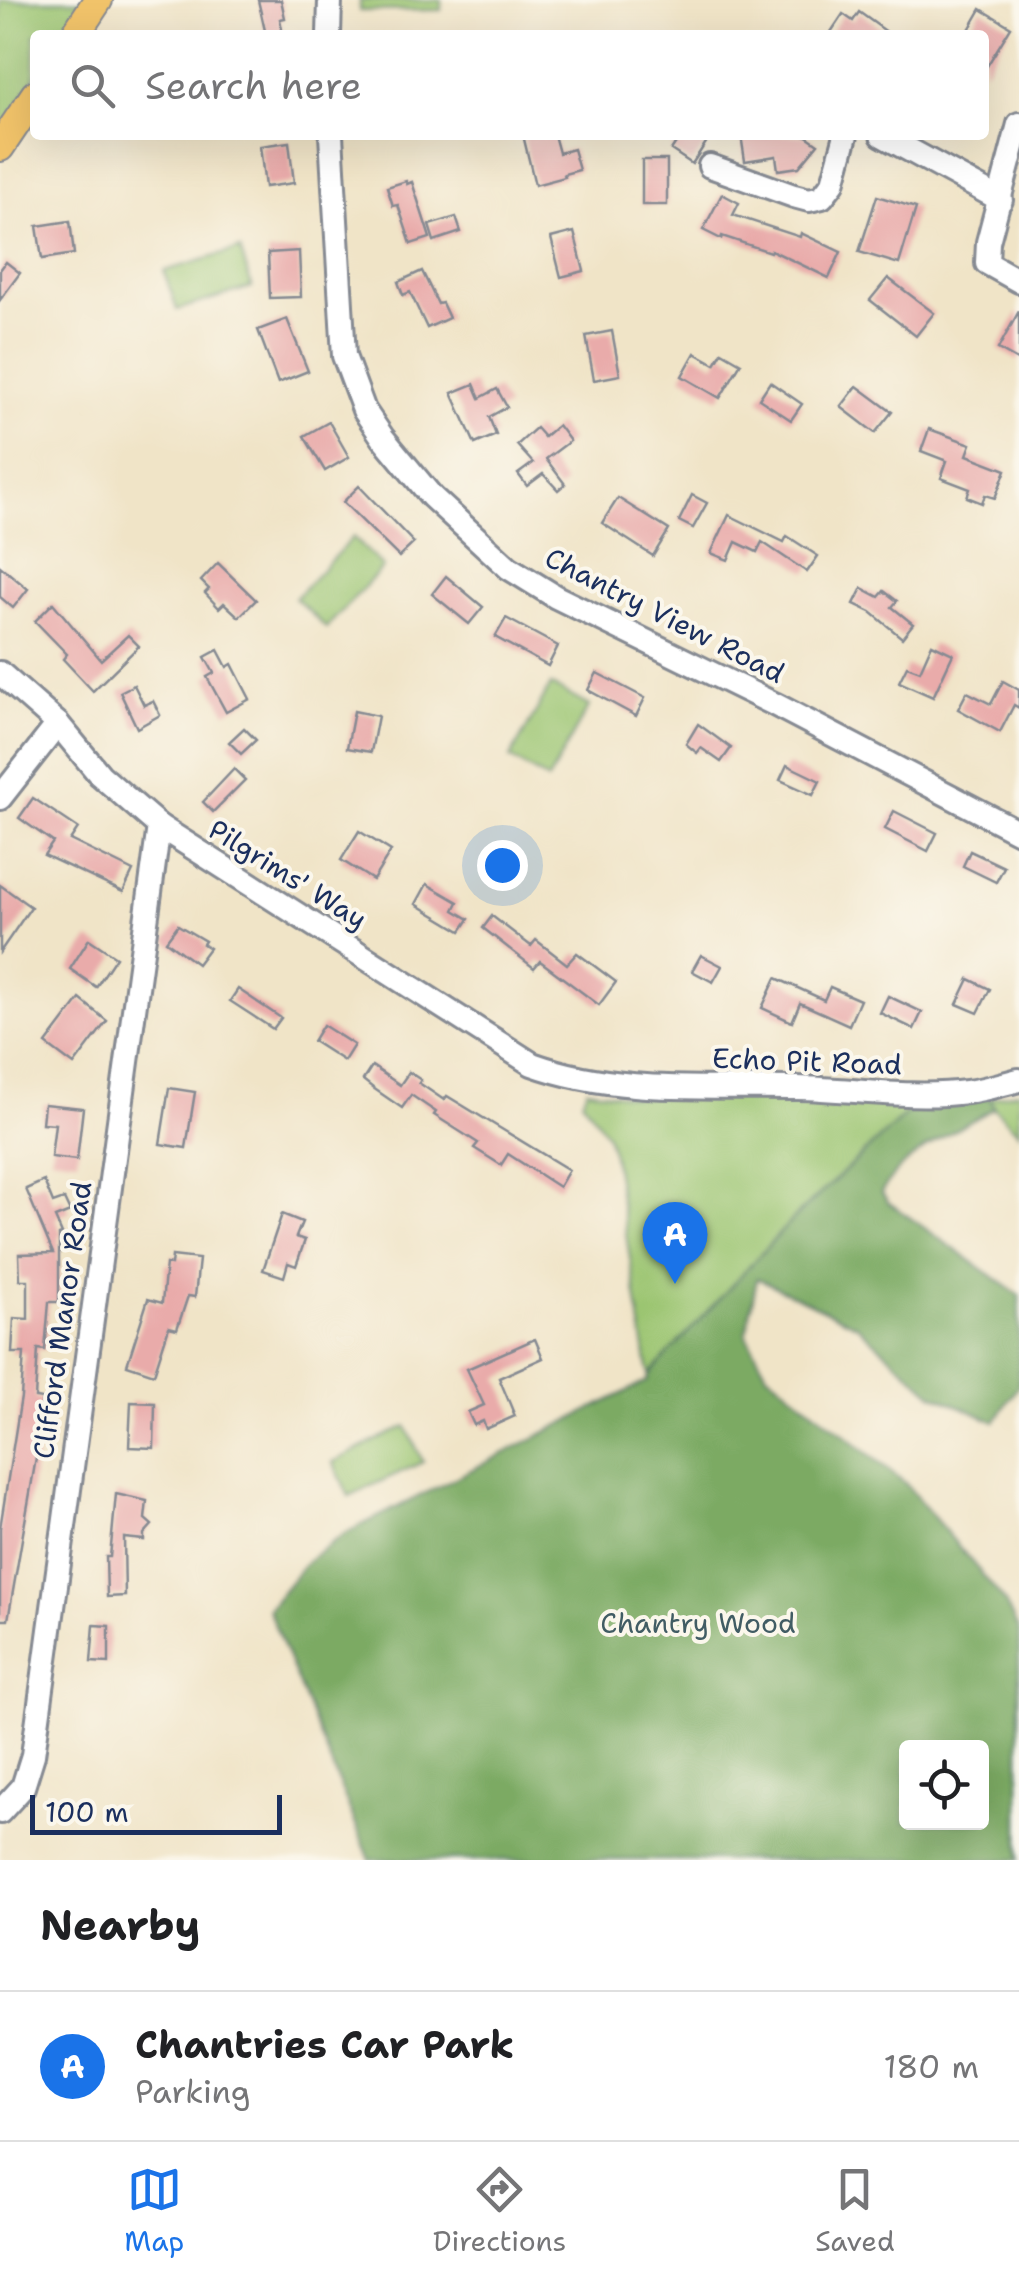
<!DOCTYPE html>
<html lang="en">
<head>
<meta charset="utf-8">
<style>
	:root { --surface:#fff; --page:#f6f6f6; --text:#202124; --muted:#757577; --line:#e0e0e0; --accent:#1a73e8 }
	body { margin:0; font-family:"Shantell Sans",sans-serif; background:var(--page); color:var(--text) }
	.controls { position:absolute; right:30px; bottom:30px; display:grid; overflow:hidden; border-radius:10px; box-shadow:0 10px 40px #0002 }
	.controls button { width:90px; height:90px; display:grid; place-items:center; padding:0; border:0; border-bottom:2px solid var(--line); background:var(--surface); color:var(--text); font:50px sans-serif }
	.scale { position:absolute; left:30px; bottom:25px; width:252px; box-sizing:border-box; padding-left:10px; border:5px solid #1b2f5e; border-top:0; font-size:28px; line-height:35px; white-space:nowrap; color:#1b2f5e; -webkit-text-stroke:8px #fbf7ec; paint-order:stroke }
	.you { position:absolute; left:502px; top:865px; width:35px; height:35px; margin:-25px; border:8px solid #fff; border-radius:50%; background:#1a73e8; box-shadow:0 0 0 15px #1a73e833 }
	.badge { display:grid; place-items:center; width:65px; height:65px; border-radius:50%; background:var(--accent); color:#fff; font-size:32px; font-weight:700 }
	.pin { position:absolute; translate:-50% -82px; filter:drop-shadow(0 2px 5px #0008) }
	.pin::after { content:''; position:absolute; top:52px; width:35px; height:30px; background:inherit; clip-path:polygon(0 0,100% 0,50% 100%) }
	.list { margin:0; padding:0; list-style:none }
	h2 { display:flex; justify-content:space-between; align-items:center; height:130px; margin:0; padding:0 40px; font-size:42px }
	h2 small { font-size:32px; font-weight:400; color:var(--muted) }
	.list li { display:grid; grid-template-columns:65px 1fr auto; gap:30px; align-items:center; box-sizing:border-box; height:150px; padding:0 40px; border-top:2px solid var(--line) }
	.list b { display:block; font-size:38px; white-space:nowrap }
	.list p { margin:0; font-size:32px; white-space:nowrap; color:var(--muted) }
	.list em { font-size:32px; font-style:normal; color:var(--muted) }
	.icon { flex:none; width:55px; height:55px; fill:none; stroke:currentColor; stroke-width:2; stroke-linecap:round; stroke-linejoin:round }
	.map { position:relative; flex:none; width:1019px; height:1860px; overflow:hidden }
	.search { position:absolute; background:var(--surface); box-shadow:0 10px 40px #0002; left:30px; right:30px; top:30px; height:110px; display:flex; align-items:center; gap:25px; box-sizing:border-box; padding:0 35px; border-radius:10px; color:var(--muted); font-size:38px }
	.sheet { height:280px; background:var(--surface) }
	nav { display:flex; justify-content:space-around; align-items:center; box-sizing:border-box; height:140px; border-top:2px solid var(--line); background:var(--surface); font-size:28px; color:var(--muted) }
	nav a { display:grid; justify-items:center; gap:5px }
	nav .on { color:var(--accent) }
	.map>svg:first-child { display:block }
	.green { fill:#9bc571; stroke:#5b7a68; stroke-width:2.5 }
	.forest { fill:#7caa63; stroke:#4c6c60; stroke-width:2.5; fill-rule:evenodd }
	.building { fill:#e9abaa }
	.lines { fill:none; stroke-linecap:round; stroke-linejoin:round }
	.minor-casing { stroke:#868a92; stroke-width:28 }
	.major-casing { stroke:#868a92; stroke-width:32 }
	.minor { stroke:#fff; stroke-width:22 }
	.major { stroke:#f1c36a; stroke-width:28 }
	.labels { text-anchor:middle; stroke-width:8; stroke-linejoin:round; paint-order:stroke }
	.street-label { font-size:28px; fill:#1b2f5e; stroke:#fbf7ec }
	.park-label { font-size:28px; fill:#415c64; stroke:#fbf7ec }
</style>
</head>
<body>
<div class="map">
<svg width="1019" height="1860" viewBox="0 0 1019 1860">
	<rect width="100%" height="100%" fill="#fbf7ec"/>
	<filter id="ink" filterUnits="userSpaceOnUse"><feTurbulence type="fractalNoise" baseFrequency=".01" numOctaves="2"/><feDisplacementMap in="SourceGraphic" scale="20" xChannelSelector="R" yChannelSelector="G"/><feConvolveMatrix kernelMatrix="1 2 1 2 8 2 1 2 1" color-interpolation-filters="sRGB"/></filter>
	<filter id="wash" filterUnits="userSpaceOnUse"><feTurbulence type="fractalNoise" baseFrequency=".0048" numOctaves="4" result="noise"/><feDisplacementMap in="SourceGraphic" scale="40" xChannelSelector="R" yChannelSelector="G"/><feGaussianBlur stdDeviation="2.25" result="paint"/><feColorMatrix in="noise" values="0 0 0 0 0 0 0 0 0 0 0 0 0 0 0 0 0 1.4 0 .05"/><feComposite in="paint" operator="in"/></filter>
	<g filter="url(#wash)">
		<rect width="100%" height="100%" fill="#f0e4c7"/>
		<g class="green">
			<path d="M 0,0 L 84,0 L 62,35 L 35,35 L 35,78 L 0,133 Z"/>
			<path d="M 360,0 L 442,0 L 441,10 L 360,11 Z"/>
			<path d="M 240,249 L 252,287 L 177,310 L 164,271 Z"/>
			<path d="M 353,537 L 383,567 L 326,628 L 295,598 Z"/>
			<path d="M 551,685 L 589,706 L 548,780 L 510,758 Z"/>
			<path d="M 587,1089 L 636,1097 L 738,1096 L 916,1105 L 793,1219 L 649,1375 L 613,1155 L 607,1135 L 582,1100 Z"/>
			<path d="M 1019,1091 L 1019,1133 L 994,1108 L 990,1098 Z"/>
			<path d="M 406,1426 L 423,1462 L 349,1496 L 333,1462 Z"/>
		</g>
		<path class="forest" d="M 990,1097 L 994,1108 C 961,1128 896,1158 882,1193 L 888,1202 L 1019,1295 L 1019,1385 L 995,1422 L 934,1395 L 856,1325 L 757,1278 L 746,1334 L 767,1373 L 905,1483 L 1003,1599 L 1019,1631 L 1019,1860 L 370,1860 L 268,1609 L 307,1561 L 344,1534 L 647,1381 L 649,1375 L 793,1219 L 916,1105 ZM 906,1748 L 982,1748 L 982,1822 L 906,1822 Z"/>
		<g id="blocks">
			<g class="building">
				<path d="M 258,0 L 281,0 L 285,18 L 280,19 L 283,35 L 266,35 Z"/>
				<path d="M 981,9 L 1011,27 L 984,71 L 984,35 L 966,35 Z"/>
				<path d="M 859,12 L 891,35 L 829,35 L 843,14 L 853,21 Z"/>
				<path d="M 523,135 L 554,135 L 559,153 L 573,149 L 579,170 L 564,174 L 565,177 L 535,185 Z"/>
				<path d="M 681,135 L 711,135 L 692,164 L 671,150 Z"/>
				<path d="M 741,135 L 805,135 L 818,144 L 799,167 L 778,170 L 776,156 L 745,161 Z"/>
				<path d="M 289,142 L 294,183 L 265,187 L 260,146 Z"/>
				<rect x="642" y="160" width="25" height="45"/>
				<path d="M 406,181 L 407,184 L 412,182 L 430,238 L 411,244 L 398,205 L 393,206 L 387,187 Z"/>
				<path d="M 722,194 L 739,203 L 733,215 L 800,237 L 801,233 L 841,252 L 829,278 L 771,250 L 770,252 L 722,236 L 721,239 L 703,230 Z"/>
				<path d="M 877,196 L 916,208 L 899,264 L 859,252 Z"/>
				<path d="M 456,217 L 461,232 L 434,241 L 429,225 Z"/>
				<path d="M 70,221 L 74,254 L 42,259 L 37,226 Z"/>
				<path d="M 574,232 L 584,271 L 561,277 L 551,238 Z"/>
				<path d="M 299,251 L 301,297 L 270,298 L 268,253 Z"/>
				<path d="M 6,262 L 20,273 L 0,300 L 0,270 Z"/>
				<path d="M 422,271 L 438,304 L 442,303 L 449,318 L 427,328 L 410,292 L 403,295 L 398,282 Z"/>
				<path d="M 888,278 L 934,313 L 916,336 L 870,300 Z"/>
				<path d="M 1019,311 L 1019,361 L 998,349 Z"/>
				<path d="M 287,319 L 308,371 L 278,383 L 258,330 Z"/>
				<path d="M 612,331 L 620,375 L 594,380 L 586,336 Z"/>
				<path d="M 722,352 L 741,363 L 720,398 L 682,376 L 695,353 L 715,364 Z"/>
				<path d="M 770,382 L 802,404 L 791,420 L 759,399 Z"/>
				<path d="M 474,384 L 480,398 L 497,389 L 507,407 L 489,417 L 496,435 L 475,444 L 452,393 Z"/>
				<path d="M 857,386 L 892,412 L 875,433 L 841,407 Z"/>
				<path d="M 329,422 L 349,457 L 325,471 L 304,436 Z"/>
				<path d="M 558,425 L 570,441 L 546,459 L 565,484 L 558,490 L 543,474 L 527,486 L 518,474 L 533,463 L 517,445 L 536,428 L 544,437 Z"/>
				<path d="M 929,429 L 971,444 L 967,455 L 1006,470 L 995,498 L 985,495 L 982,503 L 967,497 L 970,489 L 941,478 L 947,461 L 921,451 Z"/>
				<path d="M 359,486 L 414,543 L 399,557 L 343,502 Z"/>
				<path d="M 692,495 L 707,503 L 693,528 L 679,521 Z"/>
				<path d="M 618,498 L 669,530 L 653,556 L 602,523 Z"/>
				<path d="M 729,515 L 784,542 L 787,536 L 818,556 L 807,572 L 762,542 L 757,552 L 736,542 L 728,560 L 711,553 Z"/>
				<path d="M 218,563 L 256,600 L 239,617 L 224,603 L 219,608 L 205,593 L 209,589 L 201,581 Z"/>
				<path d="M 0,566 L 28,589 L 13,608 L 0,597 Z"/>
				<path d="M 446,576 L 483,607 L 469,624 L 432,594 Z"/>
				<path d="M 862,588 L 879,597 L 884,591 L 897,601 L 892,607 L 913,624 L 902,638 L 871,612 L 854,604 Z"/>
				<path d="M 53,603 L 101,660 L 128,635 L 139,646 L 93,691 L 63,659 L 67,654 L 35,621 Z"/>
				<path d="M 506,618 L 558,646 L 548,666 L 495,637 Z"/>
				<path d="M 932,644 L 953,654 L 933,697 L 899,682 L 907,666 L 920,671 Z"/>
				<path d="M 218,650 L 227,667 L 232,664 L 250,699 L 226,712 L 207,677 L 214,673 L 205,657 Z"/>
				<path d="M 597,673 L 645,698 L 636,716 L 588,690 Z"/>
				<path d="M 1003,681 L 1019,690 L 1019,708 L 1014,705 L 1000,732 L 958,709 L 967,692 L 991,704 Z"/>
				<path d="M 134,685 L 144,705 L 153,701 L 160,715 L 137,728 L 120,692 Z"/>
				<path d="M 354,711 L 378,716 L 371,752 L 347,748 Z"/>
				<path d="M 698,724 L 731,748 L 721,762 L 701,748 L 697,753 L 686,744 Z"/>
				<path d="M 244,728 L 256,740 L 241,754 L 229,742 Z"/>
				<path d="M 787,765 L 820,781 L 813,795 L 780,780 Z"/>
				<path d="M 234,769 L 245,780 L 213,812 L 203,802 Z"/>
				<path d="M 33,798 L 78,828 L 70,840 L 133,871 L 123,892 L 44,855 L 53,842 L 19,818 Z"/>
				<path d="M 894,811 L 937,833 L 928,851 L 885,829 Z"/>
				<path d="M 359,831 L 391,851 L 373,880 L 341,860 Z"/>
				<path d="M 970,851 L 1004,867 L 996,882 L 963,866 Z"/>
				<path d="M 427,884 L 458,902 L 454,910 L 469,919 L 461,931 L 416,904 Z"/>
				<path d="M 0,885 L 31,907 L 0,952 Z"/>
				<path d="M 492,916 L 531,946 L 536,940 L 567,964 L 577,953 L 616,982 L 599,1005 L 540,961 L 534,968 L 483,928 Z"/>
				<path d="M 178,925 L 205,941 L 203,944 L 209,948 L 197,964 L 166,941 Z"/>
				<path d="M 89,939 L 116,957 L 96,987 L 70,969 Z"/>
				<path d="M 701,955 L 722,966 L 713,982 L 692,971 Z"/>
				<path d="M 776,978 L 824,1000 L 830,987 L 860,1000 L 849,1025 L 800,1003 L 792,1022 L 762,1008 Z"/>
				<path d="M 969,979 L 990,989 L 978,1013 L 957,1004 Z"/>
				<path d="M 238,989 L 281,1018 L 273,1029 L 230,1001 Z"/>
				<path d="M 888,996 L 922,1012 L 914,1029 L 880,1013 Z"/>
				<path d="M 80,999 L 107,1021 L 74,1065 L 46,1044 Z"/>
				<path d="M 323,1025 L 354,1045 L 344,1061 L 313,1041 Z"/>
				<path d="M 372,1066 L 400,1085 L 409,1072 L 421,1080 L 419,1083 L 444,1100 L 447,1096 L 569,1170 L 559,1187 L 508,1154 L 501,1165 L 474,1148 L 478,1143 L 434,1115 L 436,1112 L 411,1095 L 402,1108 L 373,1088 L 363,1080 Z"/>
				<path d="M 169,1088 L 195,1092 L 186,1148 L 160,1144 Z"/>
				<path d="M 44,1104 L 83,1108 L 77,1160 L 51,1157 L 55,1124 L 42,1123 Z"/>
				<path d="M 44,1181 L 53,1203 L 64,1199 L 70,1212 L 55,1218 L 62,1234 L 59,1235 L 59,1302 L 49,1302 L 45,1350 L 38,1349 L 35,1398 L 42,1399 L 36,1458 L 8,1620 L 0,1620 L 0,1528 L 21,1397 L 24,1353 L 12,1353 L 14,1318 L 28,1319 L 28,1280 L 20,1280 L 19,1254 L 53,1253 L 26,1189 Z"/>
				<path d="M 282,1214 L 302,1222 L 296,1237 L 305,1240 L 296,1266 L 288,1263 L 284,1277 L 263,1270 Z"/>
				<path d="M 172,1256 L 199,1259 L 195,1297 L 188,1296 L 177,1329 L 169,1327 L 154,1374 L 127,1365 L 148,1299 L 162,1303 L 166,1264 L 171,1265 Z"/>
				<path d="M 535,1339 L 543,1358 L 499,1378 L 515,1416 L 486,1429 L 483,1421 L 474,1425 L 468,1412 L 484,1405 L 467,1369 Z"/>
				<path d="M 131,1402 L 155,1403 L 154,1448 L 129,1447 Z"/>
				<path d="M 116,1494 L 147,1501 L 145,1519 L 152,1525 L 144,1534 L 144,1540 L 124,1538 L 125,1596 L 107,1597 L 106,1557 L 110,1557 Z"/>
				<path d="M 94,1625 L 109,1626 L 109,1663 L 91,1662 Z"/>
			</g>
		</g>
	</g>
	<g filter="url(#ink)">
		<use href="#blocks" fill-opacity="0" stroke="#868a92" stroke-width="2.5"/>
		<g class="lines">
			<defs>
				<g id="minor">
					<path d="M 329,35 L 330,0"/>
					<path d="M 1019,124 L 988,242 L 987,263 L 1019,281"/>
					<path d="M 331,135 L 344,356 L 364,410 L 383,438 L 432,497 L 509,568 L 556,597 L 774,704 L 1019,832"/>
					<path d="M 882,135 L 1001,200"/>
					<path d="M 710,166 L 794,196 L 809,200 L 822,197 L 833,183 L 846,135"/>
					<path d="M 0,673 L 58,724 L 100,775 L 159,826 L 532,1064 C 618,1095 708,1086 798,1088 C 853,1089 911,1099 967,1092 C 984,1090 1002,1084 1019,1080"/>
					<path d="M 0,798 L 58,724"/>
					<path d="M 0,1812 L 23,1787 L 33,1755 L 159,826"/>
				</g>
				<g id="major">
					<path d="M 75,35 L 98,0"/>
					<path d="M 0,147 L 35,95"/>
				</g>
			</defs>
			<use href="#minor" class="minor-casing"/>
			<use href="#major" class="major-casing"/>
			<use href="#minor" class="minor"/>
			<use href="#major" class="major"/>
		</g>
	</g>
	<g class="labels">
		<g class="street-label">
			<text transform="translate(665 615) rotate(27)" y="10">Chantry View Road</text>
			<text transform="translate(288 874) rotate(32)" y="10">Pilgrims' Way</text>
			<text transform="translate(807 1061) rotate(2)" y="10">Echo Pit Road</text>
			<text transform="translate(62 1320) rotate(-82)" y="10">Clifford Manor Road</text>
		</g>
		<g class="park-label">
			<text x="698" y="1633">Chantry Wood</text>
		</g>
	</g>
</svg>
<div class="controls">
<button><svg class="icon" aria-label="locate" viewBox="0 0 24 24"><circle cx="12" cy="12" r="6"/><path d="M12 2v4M12 18v4M2 12h4M18 12h4"/></svg></button>
</div>
<div class="scale">100 m</div>
<div class="you"></div>
<div class="pin badge" style="left:675px;top:1284px">A</div>
<div class="search"><svg class="icon" aria-label="search" viewBox="0 0 24 24"><circle cx="10" cy="10" r="6"/><path d="M15 15l6 6"/></svg>Search here</div>
</div>
<section class="sheet">
<h2>Nearby<small></small></h2>
<ul class="list">
<li><span class="badge">A</span><div><b>Chantries Car Park</b><p>Parking</p></div><em>180 m</em></li>
</ul>
</section>
<nav>
<a class="on"><svg class="icon" aria-label="map" viewBox="0 0 24 24"><path d="M3 6l6-2 6 2 6-2v14l-6 2-6-2-6 2zM9 4v14M15 6v14"/></svg>Map</a>
<a><svg class="icon" aria-label="directions" viewBox="0 0 24 24"><path d="M12 3l9 9-9 9-9-9zM9 14v-3h6M13 9l2 2-2 2"/></svg>Directions</a>
<a><svg class="icon" aria-label="saved" viewBox="0 0 24 24"><path d="M7 4h10v16l-5-4-5 4z"/></svg>Saved</a>
</nav>
</body>
</html>
